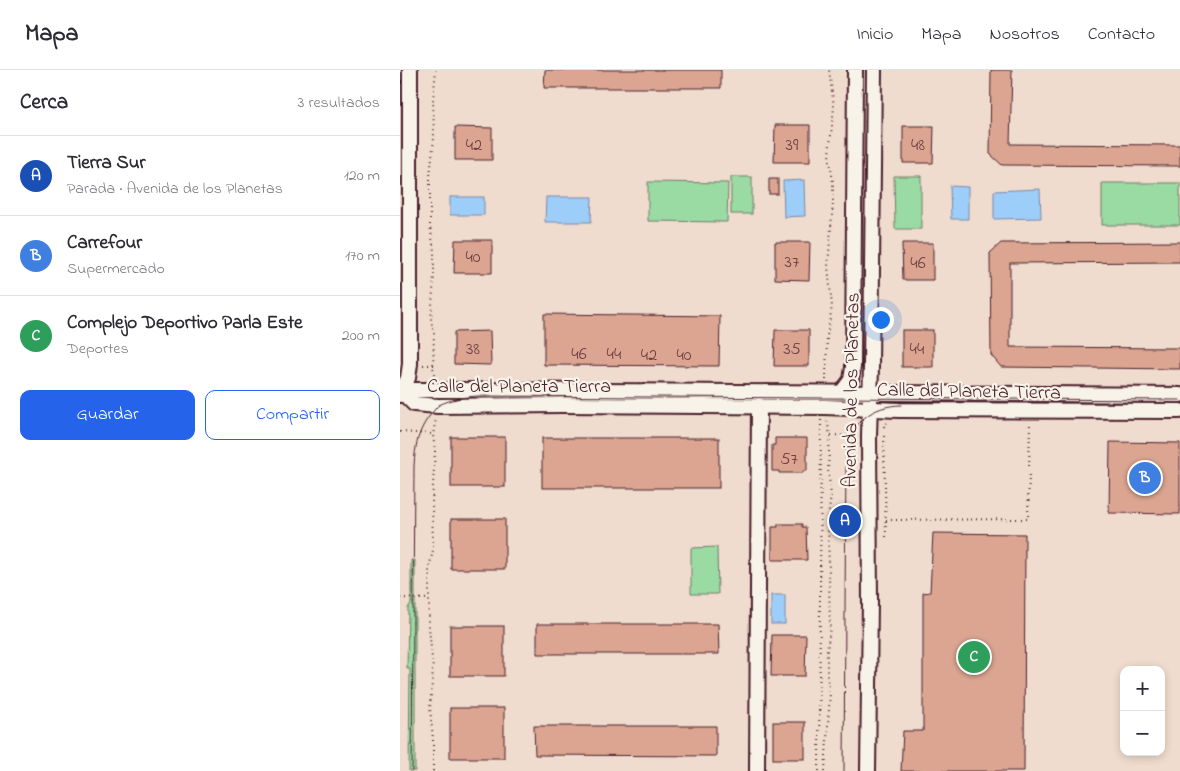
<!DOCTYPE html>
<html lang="es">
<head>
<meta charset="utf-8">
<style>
	:root { --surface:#fff; --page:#f7f7f7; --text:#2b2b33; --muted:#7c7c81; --line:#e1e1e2; --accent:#2563eb }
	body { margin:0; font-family:"Indie Flower",sans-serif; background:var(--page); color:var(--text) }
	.controls { position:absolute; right:15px; bottom:15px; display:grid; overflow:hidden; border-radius:10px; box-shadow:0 2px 8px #0003 }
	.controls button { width:45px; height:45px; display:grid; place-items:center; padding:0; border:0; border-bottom:1px solid var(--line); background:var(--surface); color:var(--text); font:25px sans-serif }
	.you { position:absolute; left:480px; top:249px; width:18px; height:18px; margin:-12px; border:4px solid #fff; border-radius:50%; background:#1a73e8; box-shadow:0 0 0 8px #1a73e833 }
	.badge { display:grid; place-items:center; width:32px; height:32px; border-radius:50%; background:var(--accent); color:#fff; font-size:16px; font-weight:700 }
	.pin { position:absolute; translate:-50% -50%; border:2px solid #fff; box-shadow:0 1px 5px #0006 }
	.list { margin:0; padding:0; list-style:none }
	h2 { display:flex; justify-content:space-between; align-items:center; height:65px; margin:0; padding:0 20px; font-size:21px }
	h2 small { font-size:16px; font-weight:400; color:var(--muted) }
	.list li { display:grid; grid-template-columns:32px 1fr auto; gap:15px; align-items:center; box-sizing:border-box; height:80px; padding:0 20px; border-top:1px solid var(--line) }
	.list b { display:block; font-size:19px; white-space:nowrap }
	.list p { margin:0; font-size:16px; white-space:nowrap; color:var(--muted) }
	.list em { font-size:16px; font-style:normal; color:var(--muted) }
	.actions { display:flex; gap:10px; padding:15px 20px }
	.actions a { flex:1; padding:11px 0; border:1px solid var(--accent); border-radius:10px; text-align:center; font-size:18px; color:var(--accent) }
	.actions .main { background:var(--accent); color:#fff }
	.map { position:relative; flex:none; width:780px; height:701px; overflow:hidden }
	header { display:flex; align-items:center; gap:30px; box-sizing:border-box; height:70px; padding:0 25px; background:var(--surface); border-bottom:1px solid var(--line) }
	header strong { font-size:24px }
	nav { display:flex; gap:28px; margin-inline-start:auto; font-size:18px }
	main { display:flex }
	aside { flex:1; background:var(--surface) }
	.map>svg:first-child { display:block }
	.grass { fill:url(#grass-dots); stroke:#727c67 }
	.green { fill:#9adaa3; stroke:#727c67 }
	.water { fill:#9dcdf9; stroke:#7c87a7 }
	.building { fill:#dba591; stroke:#4a1f2b }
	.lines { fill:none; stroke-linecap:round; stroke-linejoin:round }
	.minor-casing { stroke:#4a1f2b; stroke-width:18 }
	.path { stroke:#4a1f2b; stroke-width:2; stroke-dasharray:1 4; stroke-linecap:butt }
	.minor { stroke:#f7f3e8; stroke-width:14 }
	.tram { stroke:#4a1f2b; stroke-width:1 }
	.labels { text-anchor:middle; stroke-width:4.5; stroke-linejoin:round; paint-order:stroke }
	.number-label { font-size:18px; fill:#6e4044 }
	.street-label { font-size:20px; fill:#4a1f2b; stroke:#f7f3e8 }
</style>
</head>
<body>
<header>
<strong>Mapa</strong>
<nav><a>Inicio</a><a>Mapa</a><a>Nosotros</a><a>Contacto</a></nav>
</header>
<main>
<aside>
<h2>Cerca<small>3 resultados</small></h2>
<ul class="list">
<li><span class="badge" style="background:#1a4fb4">A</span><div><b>Tierra Sur</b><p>Parada · Avenida de los Planetas</p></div><em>120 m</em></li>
<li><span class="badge" style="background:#3f7fe0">B</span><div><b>Carrefour</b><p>Supermercado</p></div><em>170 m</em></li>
<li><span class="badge" style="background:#2e9e5b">C</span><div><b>Complejo Deportivo Parla Este</b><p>Deportes</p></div><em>200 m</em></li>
</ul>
<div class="actions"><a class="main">Guardar</a><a>Compartir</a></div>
</aside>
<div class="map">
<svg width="780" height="701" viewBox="0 0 780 701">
	<defs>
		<pattern id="grass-dots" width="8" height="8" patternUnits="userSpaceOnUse" patternTransform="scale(1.25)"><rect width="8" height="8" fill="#9adaa3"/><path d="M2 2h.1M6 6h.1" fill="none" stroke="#86bb8c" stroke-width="1.8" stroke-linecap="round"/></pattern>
	</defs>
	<rect width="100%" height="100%" fill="#efdcce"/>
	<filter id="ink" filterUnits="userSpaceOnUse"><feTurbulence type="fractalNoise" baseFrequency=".02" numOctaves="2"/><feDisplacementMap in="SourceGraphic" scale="10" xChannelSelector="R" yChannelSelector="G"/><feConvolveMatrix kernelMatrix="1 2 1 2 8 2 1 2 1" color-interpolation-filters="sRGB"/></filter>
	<g filter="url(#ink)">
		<path class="grass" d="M 11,490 L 15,490 L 15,701 L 9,701 L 10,599 L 7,599 L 8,538 L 11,533 Z"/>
		<g class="green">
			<path d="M 494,106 L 521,106 L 521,159 L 495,159 Z"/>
			<rect x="331" y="107" width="21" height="37"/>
			<path d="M 248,112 L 328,113 L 327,152 L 248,151 Z"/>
			<rect x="702" y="113" width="78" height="42"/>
			<path d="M 317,477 L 318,524 L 291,524 L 291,478 Z"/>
		</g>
		<g class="water">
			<path d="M 404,110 L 405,146 L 384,147 L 383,111 Z"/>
			<path d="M 550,116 L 568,117 L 568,149 L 551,149 Z"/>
			<path d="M 640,119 L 641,148 L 594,149 L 594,121 Z"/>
			<rect x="50" y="127" width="34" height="18"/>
			<path d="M 146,127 L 192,127 L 191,152 L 145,152 Z"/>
			<rect x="371" y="525" width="14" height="29"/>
		</g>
		<g class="building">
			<path d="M 145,0 L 321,0 L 321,18 L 144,18 Z"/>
			<path d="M 591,0 L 612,0 L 610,74 L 780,75 L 780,96 L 602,95 L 590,84 Z"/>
			<path d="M 375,55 L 410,55 L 410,92 L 374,92 Z"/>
			<path d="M 503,56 L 534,56 L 533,93 L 503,93 Z"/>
			<path d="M 55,57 L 92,58 L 92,90 L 55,90 Z"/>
			<rect x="369" y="109" width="9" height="15"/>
			<path d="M 55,170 L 92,170 L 92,203 L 54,203 Z"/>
			<path d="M 375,172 L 410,172 L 409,210 L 375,209 Z"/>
			<path d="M 780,172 L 780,192 L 610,193 L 610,277 L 780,278 L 780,299 L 601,297 L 591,285 L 590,183 L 601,173 Z"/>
			<path d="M 502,173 L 533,173 L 533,210 L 503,210 Z"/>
			<path d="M 144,244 L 320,246 L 319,296 L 144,295 Z"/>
			<path d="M 375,260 L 409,260 L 409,296 L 374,296 Z"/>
			<rect x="502" y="260" width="31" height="37"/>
			<path d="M 90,261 L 91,295 L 54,294 L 54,262 Z"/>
			<rect x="51" y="367" width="54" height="50"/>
			<rect x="142" y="368" width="177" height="50"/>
			<path d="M 375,368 L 407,368 L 407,401 L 403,401 L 403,403 L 379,403 L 379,401 L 372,401 L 372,375 L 375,375 Z"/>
			<path d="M 710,372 L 780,373 L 780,444 L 709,443 Z"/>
			<rect x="51" y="449" width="54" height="50"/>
			<path d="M 378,454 L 402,454 L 402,457 L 406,457 L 407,490 L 372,490 L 372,457 L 378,457 Z"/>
			<path d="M 533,463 L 625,464 L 624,701 L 501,701 L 503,661 L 523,661 L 523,523 L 530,522 Z"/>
			<path d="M 137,554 L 318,554 L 319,584 L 137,584 Z"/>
			<rect x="50" y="556" width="54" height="50"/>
			<path d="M 372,565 L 406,565 L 405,606 L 371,606 Z"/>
			<rect x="50" y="638" width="54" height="50"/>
			<rect x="373" y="652" width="32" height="37"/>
			<path d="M 134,656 L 316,656 L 316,686 L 135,685 Z"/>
		</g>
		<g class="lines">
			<defs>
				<g id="minor">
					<path d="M 0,320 L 14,334 L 38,336 L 162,335 L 425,337 L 499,340 L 780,341"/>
					<path d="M 442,322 L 451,310 L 453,297 L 455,0"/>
					<path d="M 1,323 L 13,320 L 59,320 L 780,325"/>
					<path d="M 0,325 L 8,308 L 10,294 L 10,0"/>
					<path d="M 357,701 L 359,336"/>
					<path d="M 468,701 L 470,532 L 469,366 L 471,297 L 474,0"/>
				</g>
			</defs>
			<use href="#minor" class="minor-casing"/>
			<g class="path">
				<path d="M 23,295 L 34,295"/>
				<path d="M 35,309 L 33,297 L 34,263 L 31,251 L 34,206 L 34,180 L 30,156 L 30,106 L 34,68 L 33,29 L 36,0"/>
				<path d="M 426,310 L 427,266 L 432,236 L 428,196 L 433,132 L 433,112 L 429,84 L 434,37 L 429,0"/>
				<path d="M 0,362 L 33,364"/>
				<path d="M 431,365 L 456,366"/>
				<path d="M 486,450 L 628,449 L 630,353"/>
				<path d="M 486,467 L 484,366 L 484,355 L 487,353"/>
				<path d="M 0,528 L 29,529"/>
				<path d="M 33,701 L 33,669 L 30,638 L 33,599 L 29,557 L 29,499 L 33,480 L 32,432 L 35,381 L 33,365 L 36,348"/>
				<path d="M 419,701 L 421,349"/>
				<path d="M 425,701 L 430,623 L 427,606 L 427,581 L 430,559 L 428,449 L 431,425 L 428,399 L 430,365 L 427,350"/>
			</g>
			<use href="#minor" class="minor"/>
			<g class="tram">
				<path d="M 12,701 L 14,396 C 15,376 18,360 31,344 C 34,341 36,337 39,335 C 51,329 65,327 78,326 L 780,330"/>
				<path d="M 444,701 L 446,381 C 451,353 472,335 502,335"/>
			</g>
		</g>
	</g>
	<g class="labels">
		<g class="number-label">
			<text x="74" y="80">42</text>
			<text x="392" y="80">39</text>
			<text x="518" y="80">48</text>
			<text x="73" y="192">40</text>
			<text x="392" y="197">37</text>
			<text x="518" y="198">46</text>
			<text x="73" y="284">38</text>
			<text x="392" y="284">35</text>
			<text x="517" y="284">44</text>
			<text x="179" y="289">46</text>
			<text x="214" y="289">44</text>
			<text x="249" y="290">42</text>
			<text x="284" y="290">40</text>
			<text x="389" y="394">57</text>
		</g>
		<g class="street-label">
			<text x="119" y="322">Calle del Planeta Tierra</text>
			<text transform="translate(450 320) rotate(-89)" y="7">Avenida de los Planetas</text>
			<text transform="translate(569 320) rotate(1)" y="7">Calle del Planeta Tierra</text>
		</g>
	</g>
</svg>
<div class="controls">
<button>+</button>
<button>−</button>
</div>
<div class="you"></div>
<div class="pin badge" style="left:445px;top:451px;background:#1a4fb4">A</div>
<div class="pin badge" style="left:745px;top:408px;background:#3f7fe0">B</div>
<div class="pin badge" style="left:574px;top:587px;background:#2e9e5b">C</div>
</div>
</main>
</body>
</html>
